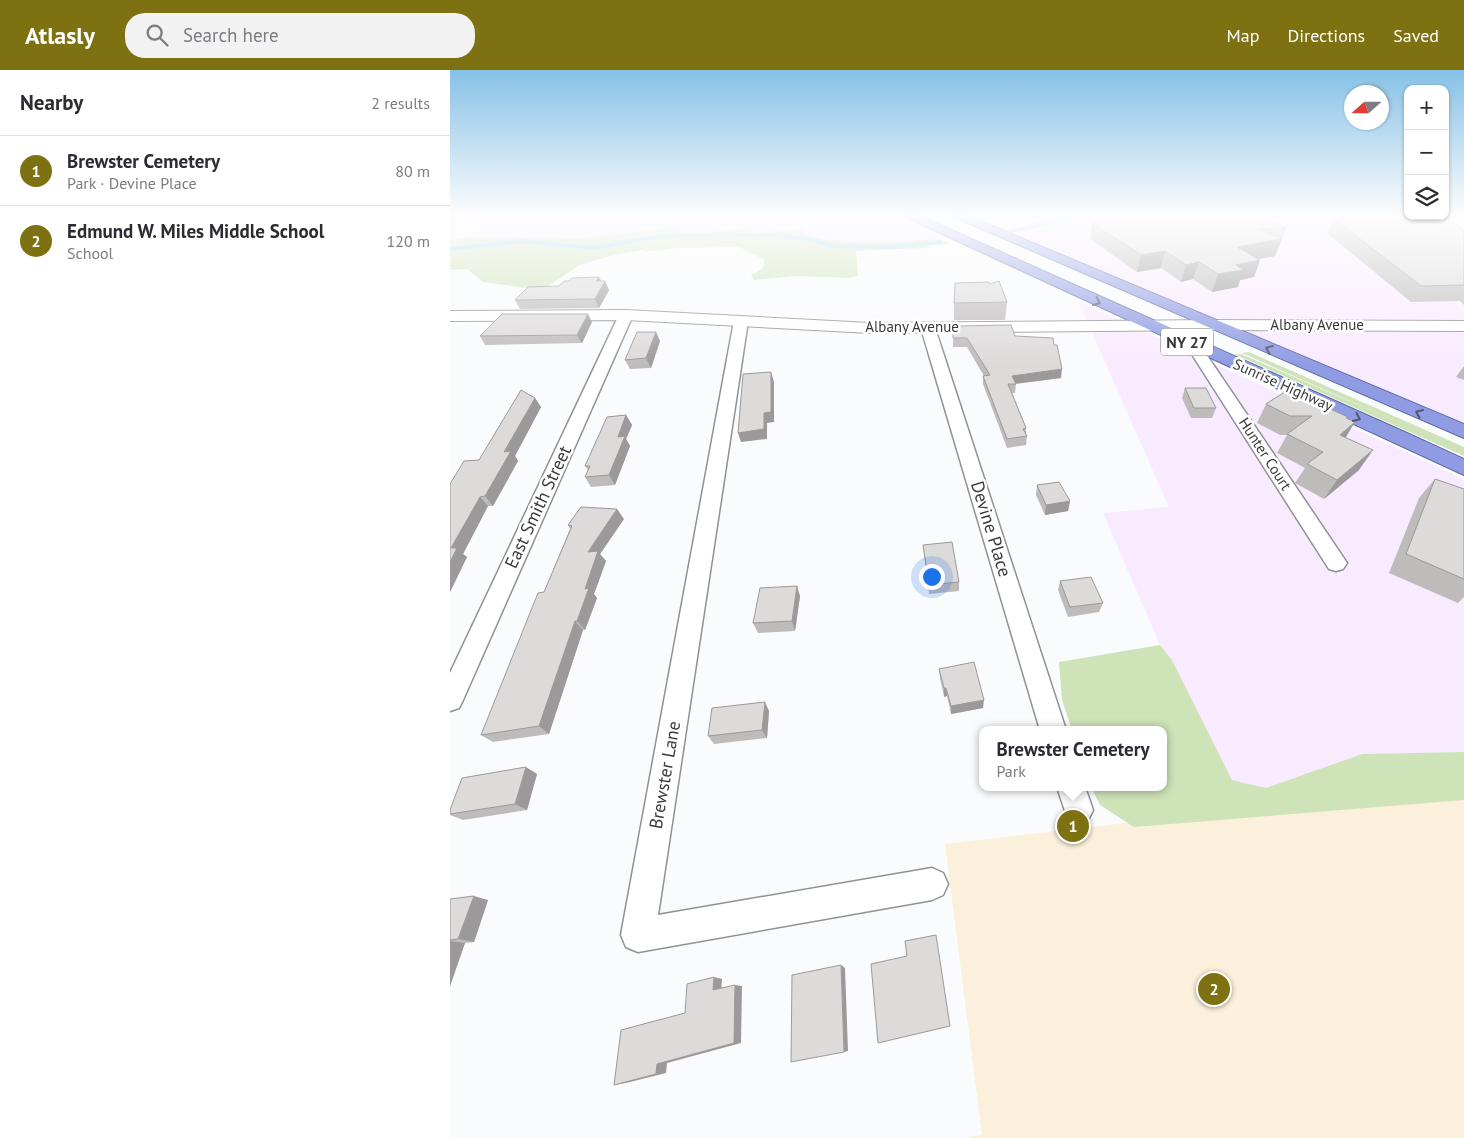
<!DOCTYPE html>
<html lang="en">
<head>
<meta charset="utf-8">
<style>
	:root { --surface:#fff; --page:#f2f2f3; --text:#2b2b33; --muted:#7c7c81; --line:#e1e1e2; --accent:#7d7111 }
	body { margin:0; font-family:"PT Sans",sans-serif; background:var(--page); color:var(--text) }
	.controls { position:absolute; right:15px; top:15px; display:grid; overflow:hidden; border-radius:10px; box-shadow:0 1px 4px #0004 }
	.controls button { width:45px; height:45px; display:grid; place-items:center; padding:0; border:0; border-bottom:1px solid var(--line); background:var(--surface); color:var(--text); font:25px sans-serif }
	.compass { position:absolute; left:894px; top:15px; width:45px; height:45px; border-radius:50%; background:var(--surface); box-shadow:0 1px 4px #0004; rotate:249deg }
	.you { position:absolute; left:481px; top:506px; width:18px; height:18px; margin:-12px; border:4px solid #fff; border-radius:50%; background:#1a73e8; box-shadow:0 0 0 8px #1a73e833 }
	.badge { display:grid; place-items:center; width:32px; height:32px; border-radius:50%; background:var(--accent); color:#fff; font-size:16px; font-weight:700 }
	.pin { position:absolute; translate:-50% -50%; border:2px solid #fff; box-shadow:0 1px 5px #0006 }
	.popup { position:absolute; left:529px; top:656px; width:188px; height:65px; box-sizing:border-box; display:grid; place-content:center; border-radius:10px; background:var(--surface); filter:drop-shadow(0 1px 4px #0005); font-size:16px; white-space:nowrap; color:var(--muted) }
	.popup b { font-size:19px; color:var(--text) }
	.popup::after { content:''; position:absolute; left:50%; top:100%; margin-left:-10px; border:10px solid transparent; border-top-color:var(--surface) }
	.list { margin:0; padding:0; list-style:none }
	h2 { display:flex; justify-content:space-between; align-items:center; height:65px; margin:0; padding:0 20px; font-size:21px }
	h2 small { font-size:16px; font-weight:400; color:var(--muted) }
	.list li { display:grid; grid-template-columns:32px 1fr auto; gap:15px; align-items:center; box-sizing:border-box; height:70px; padding:0 20px; border-top:1px solid var(--line) }
	.list b { display:block; font-size:19px; white-space:nowrap }
	.list p { margin:0; font-size:16px; white-space:nowrap; color:var(--muted) }
	.list em { font-size:16px; font-style:normal; color:var(--muted) }
	.icon { flex:none; width:28px; height:28px; fill:none; stroke:currentColor; stroke-width:2; stroke-linecap:round; stroke-linejoin:round }
	.map { position:relative; flex:none; width:1014px; height:1068px; overflow:hidden }
	header { display:flex; align-items:center; gap:30px; box-sizing:border-box; height:70px; padding:0 25px; background:var(--accent); color:#fff }
	header strong { font-size:24px }
	nav { display:flex; gap:28px; margin-inline-start:auto; font-size:18px }
	.search { width:350px; height:45px; background:var(--page); display:flex; align-items:center; gap:12px; box-sizing:border-box; padding:0 18px; border-radius:20px; color:var(--muted); font-size:19px }
	main { display:flex }
	aside { flex:1; background:var(--surface) }
	.map>svg:first-child { display:block }
	.commercial { fill:#f9ebff }
	.education { fill:#faf0db }
	.green { fill:#cee3b8 }
	.lines { fill:none; stroke-linecap:round; stroke-linejoin:round }
	.stream { stroke:#93d4e4; stroke-width:4 }
	.minor-casing { stroke:#909194; stroke-width:3 }
	.tertiary-casing { stroke:#909194; stroke-width:2 }
	.trunk-casing { stroke:#5f69a4; stroke-width:2 }
	.minor { fill:#fff; fill-rule:evenodd }
	.tertiary { fill:#fff; fill-rule:evenodd }
	.trunk { fill:#8f9be3; fill-rule:evenodd }
	.wall { fill:#bebbbb }
	.shaded-wall { fill:#9b9999 }
	.building { fill:#dddada; stroke:#9b9999 }
	.oneway { stroke:#54576d }
	.labels { text-anchor:middle; stroke-width:5; stroke-linejoin:round; paint-order:stroke }
	.far-street-label { font-size:15px; fill:#3a3a3b; stroke:#fff }
	.shield { fill:#fff; stroke:#757576; stroke-width:1 }
	.shield-label { font-size:16px; font-weight:bold; fill:#3a3a3b }
	.street-label { font-size:18px; fill:#3a3a3b; stroke:#fff }
</style>
</head>
<body>
<header>
<strong>Atlasly</strong>
<div class="search"><svg class="icon" aria-label="search" viewBox="0 0 24 24"><circle cx="10" cy="10" r="6"/><path d="M15 15l6 6"/></svg>Search here</div>
<nav><a>Map</a><a>Directions</a><a>Saved</a></nav>
</header>
<main>
<aside>
<h2>Nearby<small>2 results</small></h2>
<ul class="list">
<li><span class="badge">1</span><div><b>Brewster Cemetery</b><p>Park · Devine Place</p></div><em>80 m</em></li>
<li><span class="badge">2</span><div><b>Edmund W. Miles Middle School</b><p>School</p></div><em>120 m</em></li>
</ul>
</aside>
<div class="map">
<svg width="1014" height="1068" viewBox="0 0 1014 1068">
	<rect width="100%" height="100%" fill="#fafbfd"/>
	<g class="commercial">
		<path d="M 33,146 L 449,146 L 497,168 L 446,172 L 382,171 L 353,164 L 351,159 L 303,163 L 301,158 L 231,165 L 230,157 L 130,168 L 19,167 Z"/>
		<path d="M 517,146 L 606,146 L 568,158 L 623,151 L 628,146 L 1014,146 L 1014,356 Z"/>
		<path d="M 628,231 L 1014,409 L 1014,682 L 912,684 L 816,718 L 782,710 L 722,590 L 710,575 L 653,443 L 719,437 Z"/>
	</g>
	<path class="education" d="M 1014,714 L 1014,1068 L 515,1068 L 532,1065 L 495,774 Z"/>
	<g class="green">
		<path d="M 606,146 L 628,146 L 623,151 L 572,161 L 567,158 Z"/>
		<path d="M 230,157 L 231,165 L 302,158 L 303,163 L 352,159 L 353,164 L 382,171 L 446,172 L 489,169 L 501,174 L 481,175 L 476,178 L 406,181 L 408,206 L 399,208 L 347,206 L 304,210 L 301,205 L 312,199 L 315,190 L 289,177 L 224,178 L 192,182 L 198,179 L 160,186 L 130,195 L 92,220 L 33,212 L 17,199 L 0,200 L 0,170 L 19,167 L 130,168 Z"/>
		<path d="M 799,282 L 1014,377 L 1014,386 L 784,284 L 791,284 L 952,354 L 792,283 Z"/>
		<path d="M 710,575 L 722,590 L 782,710 L 816,718 L 912,684 L 1014,682 L 1014,730 L 684,757 L 650,735 L 641,717 L 713,717 L 713,660 L 622,660 L 612,630 L 609,592 Z"/>
	</g>
	<g class="lines">
		<g class="stream">
			<path d="M 561,161 L 575,159 L 615,146"/>
			<path d="M 0,179 L 71,171 L 144,178 L 210,166 L 326,165 L 363,170 L 382,176 L 444,177 L 491,172"/>
		</g>
		<defs>
			<g id="minor">
				<path d="M 176,241 L 183,245 L 13,630 L 9,638 L 0,641 L 0,603 L 169,245 Z"/>
				<path d="M 291,247 L 298,251 L 208,845 L 482,798 L 493,803 L 498,814 L 493,825 L 482,830 L 188,882 L 176,877 L 171,865 L 284,251 Z"/>
				<path d="M 478,254 L 485,258 L 616,660 L 590,660 L 471,258 Z"/>
				<path d="M 743,271 L 748,272 L 893,487 L 897,493 L 893,499 L 886,501 L 879,499 L 736,275 L 738,272 Z"/>
				<path d="M 607,717 L 635,717 L 643,740 L 638,750 L 628,755 L 618,750 Z"/>
			</g>
			<path id="tertiary" d="M 176,240 L 420,253 L 762,250 L 1014,251 L 1014,261 L 762,260 L 420,263 L 176,250 L 0,251 L 0,241 Z"/>
			<g id="trunk">
				<path d="M 453,146 L 470,146 L 957,363 L 1014,389 L 1014,405 Z"/>
				<path d="M 502,146 L 519,146 L 1014,354 L 1014,368 Z"/>
			</g>
		</defs>
		<use href="#minor" class="minor-casing"/>
		<use href="#tertiary" class="tertiary-casing"/>
		<use href="#trunk" class="trunk-casing"/>
		<use href="#minor" class="minor"/>
		<use href="#tertiary" class="tertiary"/>
		<use href="#trunk" class="trunk"/>
	</g>
	<g class="wall">
		<path d="M 933,146 L 993,146 L 1014,160 L 1014,235 L 1010,231 L 961,232 L 877,163 L 883,148 L 933,147 Z"/>
		<path d="M 642,153 L 836,158 L 825,186 L 808,189 L 810,190 L 804,207 L 790,210 L 788,217 L 762,222 L 743,209 L 731,212 L 711,198 L 687,202 L 640,169 Z"/>
		<path d="M 149,207 L 151,211 L 155,211 L 159,220 L 149,238 L 70,239 L 65,230 L 109,216 L 119,211 Z"/>
		<path d="M 557,232 L 555,250 L 504,250 L 504,233 Z"/>
		<path d="M 142,252 L 132,273 L 35,275 L 30,266 Z"/>
		<path d="M 206,262 L 210,271 L 201,298 L 180,299 L 175,290 Z"/>
		<path d="M 565,266 L 611,308 L 566,314 L 565,323 L 562,323 L 576,358 L 576,364 L 577,366 L 576,375 L 557,378 L 533,314 L 533,306 L 534,306 L 517,277 L 503,277 L 503,268 Z"/>
		<path d="M 1014,296 L 1014,310 L 1006,307 Z"/>
		<path d="M 735,318 L 766,338 L 762,348 L 741,348 L 732,328 Z"/>
		<path d="M 85,328 L 91,337 L 65,386 L 68,391 L 43,436 L 38,436 L 13,484 L 17,487 L 0,522 L 0,414 L 29,390 Z"/>
		<path d="M 816,334 L 898,347 L 897,349 L 896,367 L 909,400 L 874,429 L 845,413 L 855,398 L 827,383 L 837,365 L 830,365 L 807,353 Z"/>
		<path d="M 176,345 L 182,355 L 176,369 L 180,376 L 165,415 L 141,417 L 135,407 L 138,400 L 135,396 Z"/>
		<path d="M 985,409 L 1014,419 L 1014,527 L 1008,533 L 939,503 L 969,428 Z"/>
		<path d="M 587,415 L 620,431 L 618,441 L 595,445 L 586,425 Z"/>
		<path d="M 174,449 L 150,484 L 156,491 L 144,524 L 147,528 L 135,560 L 133,560 L 99,664 L 43,672 L 31,665 L 94,522 L 120,459 L 118,455 Z"/>
		<path d="M 473,475 L 509,512 L 509,521 L 479,524 Z"/>
		<path d="M 610,511 L 653,533 L 649,542 L 618,547 L 608,520 Z"/>
		<path d="M 350,526 L 345,561 L 308,563 L 303,553 Z"/>
		<path d="M 489,599 L 533,638 L 501,644 L 497,626 L 494,627 L 490,608 Z"/>
		<path d="M 319,641 L 317,668 L 264,674 L 258,666 Z"/>
		<path d="M 87,704 L 77,740 L 13,750 L 0,745 L 0,740 Z"/>
		<path d="M 0,829 L 38,830 L 24,872 L 15,873 L 0,916 Z"/>
	</g>
	<g class="shaded-wall">
		<path d="M 260,146 L 276,146 L 260,148 Z"/>
		<path d="M 832,169 L 825,186 L 781,194 L 787,177 Z"/>
		<path d="M 715,181 L 711,198 L 687,202 L 691,185 Z"/>
		<path d="M 810,190 L 804,207 L 790,210 L 788,217 L 762,222 L 768,204 L 786,195 Z"/>
		<path d="M 749,192 L 743,209 L 731,212 L 736,195 Z"/>
		<path d="M 149,207 L 153,215 L 155,211 L 159,220 L 149,238 L 145,229 L 146,211 Z"/>
		<path d="M 138,244 L 142,252 L 132,273 L 127,265 Z"/>
		<path d="M 206,262 L 210,271 L 201,298 L 196,288 Z"/>
		<path d="M 612,299 L 611,308 L 562,314 L 562,306 Z"/>
		<path d="M 321,302 L 324,312 L 324,352 L 317,353 L 317,369 L 291,372 L 288,363 L 314,343 Z"/>
		<path d="M 85,328 L 91,337 L 65,386 L 68,391 L 43,436 L 35,426 L 54,382 Z"/>
		<path d="M 176,345 L 182,355 L 176,369 L 180,376 L 165,415 L 159,405 L 168,367 Z"/>
		<path d="M 905,352 L 893,372 L 890,365 Z"/>
		<path d="M 923,380 L 909,400 L 874,429 L 887,410 Z"/>
		<path d="M 30,427 L 38,436 L 13,484 L 17,487 L 0,522 L 0,492 L 1,478 Z"/>
		<path d="M 620,431 L 618,441 L 595,445 L 596,435 Z"/>
		<path d="M 167,439 L 174,449 L 150,484 L 156,491 L 144,524 L 147,528 L 135,560 L 127,551 L 135,519 L 138,482 Z"/>
		<path d="M 347,516 L 350,526 L 345,561 L 342,551 Z"/>
		<path d="M 125,551 L 133,560 L 99,664 L 89,656 Z"/>
		<path d="M 494,618 L 496,618 L 497,626 L 494,627 Z"/>
		<path d="M 534,630 L 533,638 L 501,644 L 501,636 Z"/>
		<path d="M 315,632 L 319,641 L 317,668 L 312,660 Z"/>
		<path d="M 76,697 L 87,704 L 77,740 L 65,734 Z"/>
		<path d="M 24,826 L 38,830 L 24,872 L 8,869 Z"/>
		<path d="M 0,871 L 15,873 L 0,916 Z"/>
		<path d="M 391,895 L 395,898 L 398,981 L 394,982 Z"/>
		<path d="M 264,907 L 272,909 L 271,922 L 263,920 Z"/>
		<path d="M 285,915 L 292,916 L 291,973 L 217,993 L 216,1003 L 176,1013 L 164,1015 L 207,994 Z"/>
	</g>
	<g class="building">
		<path d="M 685,146 L 811,146 L 836,158 L 811,159 L 832,169 L 787,177 L 810,190 L 786,195 L 794,200 L 768,204 L 749,192 L 736,195 L 715,181 L 691,185 L 642,153 Z"/>
		<path d="M 956,146 L 993,146 L 1014,160 L 1014,215 L 971,216 L 883,148 L 957,147 Z"/>
		<path d="M 149,207 L 146,211 L 155,211 L 145,229 L 65,230 L 78,217 L 109,216 L 114,211 L 119,211 L 122,208 Z"/>
		<path d="M 549,211 L 557,232 L 504,233 L 505,213 L 539,212 L 539,214 Z"/>
		<path d="M 52,244 L 138,244 L 127,265 L 30,266 Z"/>
		<path d="M 561,255 L 565,266 L 603,268 L 604,275 L 607,275 L 612,299 L 562,306 L 566,314 L 558,314 L 576,358 L 573,359 L 577,366 L 557,369 L 533,306 L 540,305 L 517,268 L 503,268 L 503,256 Z"/>
		<path d="M 187,262 L 206,262 L 196,288 L 175,290 Z"/>
		<path d="M 321,302 L 321,342 L 314,343 L 314,359 L 288,363 L 293,304 Z"/>
		<path d="M 735,318 L 756,318 L 766,338 L 744,338 Z"/>
		<path d="M 71,320 L 85,328 L 54,382 L 61,381 L 35,426 L 30,427 L 1,478 L 7,478 L 0,492 L 0,414 L 14,391 L 29,390 Z"/>
		<path d="M 838,320 L 898,347 L 896,348 L 905,352 L 890,365 L 923,380 L 887,410 L 857,394 L 873,382 L 837,364 L 862,346 L 840,346 L 816,334 Z"/>
		<path d="M 176,345 L 168,367 L 175,366 L 159,405 L 135,407 L 140,396 L 135,396 L 157,347 Z"/>
		<path d="M 985,409 L 1014,419 L 1014,509 L 956,484 Z"/>
		<path d="M 609,412 L 620,431 L 596,435 L 587,415 Z"/>
		<path d="M 131,437 L 167,439 L 138,482 L 148,481 L 135,519 L 139,518 L 127,551 L 125,551 L 89,656 L 31,665 L 88,523 L 94,522 L 122,456 L 118,455 Z"/>
		<path d="M 502,472 L 509,512 L 479,515 L 473,475 Z"/>
		<path d="M 641,507 L 653,533 L 620,537 L 610,511 Z"/>
		<path d="M 347,516 L 342,551 L 303,553 L 310,518 Z"/>
		<path d="M 524,592 L 534,630 L 501,636 L 496,618 L 494,618 L 489,599 Z"/>
		<path d="M 315,632 L 312,660 L 258,666 L 262,638 Z"/>
		<path d="M 76,697 L 65,734 L 0,744 L 0,740 L 12,708 Z"/>
		<path d="M 24,826 L 8,869 L 0,870 L 0,829 Z"/>
		<path d="M 486,865 L 500,956 L 428,973 L 421,894 L 457,886 L 455,871 Z"/>
		<path d="M 391,895 L 394,982 L 341,992 L 342,905 Z"/>
		<path d="M 264,907 L 263,920 L 285,915 L 284,973 L 207,994 L 206,1004 L 164,1015 L 171,960 L 235,943 L 237,914 Z"/>
	</g>
	<defs><path id="oneway-chevron" d="M-2-3.5L2.5 0L-2 3.5" fill="none" stroke-width="1.6" stroke-linecap="round" stroke-linejoin="round" transform="scale(1.25)"/></defs>
	<g class="oneway">
		<use href="#oneway-chevron" transform="translate(647 232) rotate(24)"/>
		<use href="#oneway-chevron" transform="translate(819 279) rotate(-157)"/>
		<use href="#oneway-chevron" transform="translate(969 343) rotate(-157)"/>
		<use href="#oneway-chevron" transform="translate(907 348) rotate(24)"/>
	</g>
	<linearGradient id="sky" x2="0" y2="1"><stop stop-color="#86c1e6"/><stop offset="0.49" stop-color="#fdfdfe"/><stop offset="1" stop-color="#fdfdfe" stop-opacity="0"/></linearGradient>
	<rect width="1014" height="296" fill="url(#sky)"/>
	<g class="labels">
		<g class="far-street-label">
			<text x="867" y="260">Albany Avenue</text>
			<text x="462" y="262">Albany Avenue</text>
			<text transform="translate(833 315) rotate(24)" y="5">Sunrise Highway</text>
			<text transform="translate(815 384) rotate(57)" y="5">Hunter Court</text>
		</g>
		<rect class="shield" x="711" y="258.5" width="52" height="27" rx="4"/>
		<g class="shield-label">
			<text x="737" y="278">NY 27</text>
		</g>
		<g class="street-label">
			<text transform="translate(88 437) rotate(-65)" y="6">East Smith Street</text>
			<text transform="translate(541 459) rotate(73)" y="6">Devine Place</text>
			<text transform="translate(215 705) rotate(-80)" y="6">Brewster Lane</text>
		</g>
	</g>
</svg>
<div class="controls">
<button>+</button>
<button>−</button>
<button><svg class="icon" aria-label="layers" viewBox="0 0 24 24"><path d="M12 4l9 5-9 5-9-5zM3 14l9 5 9-5"/></svg></button>
</div>
<svg class="compass" viewBox="-18 -18 36 36"><path d="M0-13l5 13h-10z" fill="#e53935"/><path d="M0 13l5-13h-10z" fill="#7c7c81"/></svg>
<div class="you"></div>
<div class="pin badge" style="left:623px;top:756px">1</div>
<div class="popup"><b>Brewster Cemetery</b>Park</div>
<div class="pin badge" style="left:764px;top:919px">2</div>
</div>
</main>
</body>
</html>
